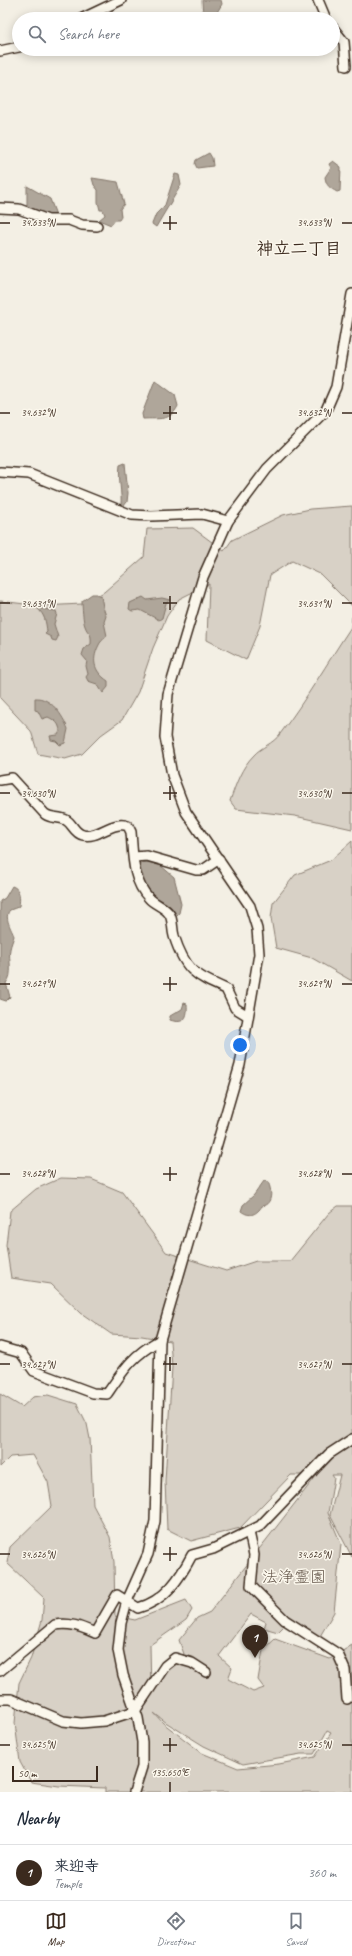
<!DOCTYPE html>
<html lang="en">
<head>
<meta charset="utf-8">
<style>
	:root { --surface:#fff; --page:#f6f6f7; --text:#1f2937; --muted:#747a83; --line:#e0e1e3; --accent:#3b2a1e }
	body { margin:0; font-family:Caveat,"Klee One",sans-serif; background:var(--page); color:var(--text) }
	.scale { position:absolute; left:12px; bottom:10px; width:86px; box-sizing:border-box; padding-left:4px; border:2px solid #3b2a1e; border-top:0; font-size:11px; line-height:14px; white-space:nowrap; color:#3b2a1e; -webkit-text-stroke:3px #fbf7ec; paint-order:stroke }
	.you { position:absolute; left:240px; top:1045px; width:14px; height:14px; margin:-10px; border:3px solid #fff; border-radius:50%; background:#1a73e8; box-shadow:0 0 0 6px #1a73e833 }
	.badge { display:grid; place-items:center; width:26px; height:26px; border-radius:50%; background:var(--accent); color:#fff; font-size:13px; font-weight:700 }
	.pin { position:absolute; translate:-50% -33px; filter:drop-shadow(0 1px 2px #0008) }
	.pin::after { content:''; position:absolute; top:21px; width:14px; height:12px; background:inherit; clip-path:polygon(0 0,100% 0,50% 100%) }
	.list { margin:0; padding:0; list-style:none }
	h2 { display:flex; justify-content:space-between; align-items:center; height:52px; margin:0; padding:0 16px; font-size:17px }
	h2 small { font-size:13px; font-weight:400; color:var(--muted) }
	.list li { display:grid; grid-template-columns:26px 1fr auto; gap:12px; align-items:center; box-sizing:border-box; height:56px; padding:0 16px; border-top:1px solid var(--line) }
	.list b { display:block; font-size:15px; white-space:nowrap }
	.list p { margin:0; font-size:13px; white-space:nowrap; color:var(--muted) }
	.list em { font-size:13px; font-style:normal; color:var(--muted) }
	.icon { flex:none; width:22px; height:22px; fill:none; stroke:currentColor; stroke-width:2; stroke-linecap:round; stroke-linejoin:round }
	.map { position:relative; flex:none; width:352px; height:1792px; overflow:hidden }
	.search { position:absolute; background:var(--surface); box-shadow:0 2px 10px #0003; left:12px; right:12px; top:12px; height:44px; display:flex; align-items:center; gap:10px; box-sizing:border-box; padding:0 14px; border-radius:22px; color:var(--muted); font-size:15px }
	.sheet { height:108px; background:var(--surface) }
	nav { display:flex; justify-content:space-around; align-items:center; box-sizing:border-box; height:56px; border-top:1px solid var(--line); background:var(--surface); font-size:11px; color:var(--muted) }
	nav a { display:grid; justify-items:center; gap:2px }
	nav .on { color:var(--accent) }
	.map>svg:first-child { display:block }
	.green { fill:#d8d1c6; stroke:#8a7e72; fill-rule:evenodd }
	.water { fill:#afa69a; stroke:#817468 }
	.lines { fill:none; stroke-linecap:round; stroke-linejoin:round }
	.minor-casing { stroke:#3b2a1e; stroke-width:12 }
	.minor { stroke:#fbf7ec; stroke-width:9 }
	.ticks { fill:none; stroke:#3b2a1e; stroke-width:1.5 }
	.labels { text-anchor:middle; stroke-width:3; stroke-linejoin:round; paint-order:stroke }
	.park-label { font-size:16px; fill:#625448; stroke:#fbf7ec }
	.neighbourhood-label { font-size:17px; font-weight:bold; fill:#3b2a1e; stroke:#fbf7ec }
	.ticks-label { font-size:10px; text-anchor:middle; fill:#3b2a1e; stroke:#fbf7ec; stroke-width:3; stroke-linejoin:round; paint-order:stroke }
</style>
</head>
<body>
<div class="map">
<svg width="352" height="1792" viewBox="0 0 352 1792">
	<rect width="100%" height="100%" fill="#f3efe4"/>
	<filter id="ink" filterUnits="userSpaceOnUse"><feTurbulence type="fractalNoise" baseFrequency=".025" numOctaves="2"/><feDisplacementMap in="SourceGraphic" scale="8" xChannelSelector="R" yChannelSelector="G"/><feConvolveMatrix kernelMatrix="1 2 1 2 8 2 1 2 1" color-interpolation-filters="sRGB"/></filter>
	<g filter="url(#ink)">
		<g class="green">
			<path d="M 352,506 L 352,606 L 320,574 L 292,561 L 270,575 L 260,626 L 246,660 L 207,640 L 209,584 L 179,599 L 167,616 L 153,648 L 138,692 L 122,720 L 101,735 L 82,754 L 65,759 L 38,754 L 31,731 L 0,698 L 0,601 L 42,606 L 82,604 L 104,592 L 144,557 L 147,529 L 193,528 L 224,551 L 232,540 L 283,515 L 310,509 Z"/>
			<path d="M 352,617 L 352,829 L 295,816 L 236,809 L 230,801 C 236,784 241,768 254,755 C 261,747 273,744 280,734 C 306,700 327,663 351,627 Z"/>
			<path d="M 352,841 L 352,981 L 312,958 L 276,948 L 271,918 L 273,903 L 295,875 L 331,860 Z"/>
			<path d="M 61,1178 L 91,1179 L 122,1192 L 166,1252 L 226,1271 L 256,1261 L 290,1261 L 329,1213 L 338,1206 L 352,1206 L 352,1557 L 330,1515 L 340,1475 L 332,1475 L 334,1478 L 328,1513 L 341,1544 L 334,1612 L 319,1638 L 290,1620 L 278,1632 L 264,1628 L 266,1622 L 251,1614 L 219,1656 L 232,1668 L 228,1679 L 253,1692 L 264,1688 L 258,1680 L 263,1650 L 275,1639 L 330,1659 L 352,1645 L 352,1792 L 105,1792 L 105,1788 L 59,1786 L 31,1782 L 20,1762 L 15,1723 L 19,1683 L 31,1658 L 42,1620 L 44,1598 L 7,1563 L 10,1547 L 52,1506 L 48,1482 L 33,1455 L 10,1457 L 0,1467 L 0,1394 L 22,1407 L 33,1397 L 48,1395 L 77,1404 L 87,1424 L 90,1439 L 93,1505 L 110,1537 L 114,1562 L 115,1616 L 135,1620 L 186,1600 L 192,1610 L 186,1620 L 150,1645 L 151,1693 L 167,1669 L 184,1654 L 179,1640 L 197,1618 L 210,1612 L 317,1475 L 291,1475 L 240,1528 L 191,1541 L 167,1529 L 165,1481 L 172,1367 L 170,1341 L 142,1336 L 111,1334 L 81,1313 L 51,1284 L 11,1278 L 6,1245 L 10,1211 L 36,1189 ZM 154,1713 L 167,1723 L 204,1746 L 243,1764 L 301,1754 L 314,1754 L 327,1731 L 331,1733 L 315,1757 L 279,1764 L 238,1768 L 202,1753 L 163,1723 Z"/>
		</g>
		<g class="water">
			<path d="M 202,0 L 221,0 L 222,4 L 213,19 L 203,19 Z"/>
			<path d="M 209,153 L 212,158 L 213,166 L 197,168 L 195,164 L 196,160 Z"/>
			<path d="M 333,161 L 341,167 L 340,191 L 337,192 C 330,188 326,186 325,177 L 331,168 L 329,164 Z"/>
			<path d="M 175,174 L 179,175 L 181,185 L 156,227 L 152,224 L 156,214 L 165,205 Z"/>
			<path d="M 92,178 L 118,182 L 124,204 L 120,209 L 121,217 L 119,220 L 115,220 L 111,225 L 99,220 L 105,215 L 103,210 L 100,210 L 98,202 L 98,190 L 94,185 Z"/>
			<path d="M 27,186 L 50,199 L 56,215 L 55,218 L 33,211 L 27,207 Z"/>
			<path d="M 155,380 L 175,395 L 178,406 C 170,422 159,418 143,419 L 142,414 Z"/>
			<path d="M 125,463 L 128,493 L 127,502 L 123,507 L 121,506 C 122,491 118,479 120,465 Z"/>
			<path d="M 92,594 L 96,594 L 101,596 L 103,607 L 106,616 L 104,622 L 107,636 C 105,638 102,640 100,643 C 91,659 93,671 108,681 L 108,687 L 103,693 L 97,684 L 88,681 L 86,677 L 88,674 L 86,666 L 87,661 L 82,655 L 84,649 L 91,644 C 92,631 88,635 85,626 C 83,622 82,605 82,601 Z"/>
			<path d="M 143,597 L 147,600 L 162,598 L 170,600 L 166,603 L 162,618 L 159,620 L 140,610 L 132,611 L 129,609 L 130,603 Z"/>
			<path d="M 37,608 L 56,611 L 57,614 L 54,624 L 58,637 L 56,641 L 52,640 L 51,637 L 45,634 L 47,632 C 46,622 45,615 37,608 Z"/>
			<path d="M 35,698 C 51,697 63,716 68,729 L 65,743 L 60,745 L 56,741 L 51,740 L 50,736 L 58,735 L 60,731 C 59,723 56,721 48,717 L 42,719 L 38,711 L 35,710 Z"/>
			<path d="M 147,862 L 160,865 L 174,877 L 181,904 L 179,913 L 176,916 L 148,894 L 142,879 L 143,876 L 137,867 L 141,863 Z"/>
			<path d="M 12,886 C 21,889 20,899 19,906 C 17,908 12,909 10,910 C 3,917 12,930 14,936 C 13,940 11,944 10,949 C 8,959 14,975 6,983 L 10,997 L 6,1001 L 0,999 L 0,901 L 5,898 Z"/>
			<path d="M 184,1003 L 187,1004 C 188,1017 185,1025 170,1020 L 170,1016 L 182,1009 Z"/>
			<path d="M 264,1181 L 268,1182 C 272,1190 273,1204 262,1206 C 257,1214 250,1218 241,1211 L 243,1205 L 254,1195 Z"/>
		</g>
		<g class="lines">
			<defs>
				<g id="minor">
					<path d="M 318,0 L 326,19"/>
					<path d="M 81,19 L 121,0"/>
					<path d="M 333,28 L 344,42 L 346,66"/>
					<path d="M 0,51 L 19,47"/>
					<path d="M 0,208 L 19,209 L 48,220 L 69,220 L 82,225 L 97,226"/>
					<path d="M 0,472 L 29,474 L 132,515 L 151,516 L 202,514 L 228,521"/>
					<path d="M 0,780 L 12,778 L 45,814 C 52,819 59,816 66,820 C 73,824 74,833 83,835 C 98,839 112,820 128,826 L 131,832 C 133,854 132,881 149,898 C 155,905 166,907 170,915 C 173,921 172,929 174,936 C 185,970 194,975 226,989 L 235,1008 L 248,1016"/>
					<path d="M 134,857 L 147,856 L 196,870 L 203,870 L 219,859"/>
					<path d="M 0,1347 L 21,1353 L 34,1371 L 93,1393 L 107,1394 C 124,1369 133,1355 160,1340"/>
					<path d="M 249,1532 L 254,1555 L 251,1586 L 285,1620 L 338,1654 L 345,1670 L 347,1699"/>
					<path d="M 0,1671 L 55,1625 C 70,1622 81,1627 95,1633 L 117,1595 L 138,1608 C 165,1601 180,1578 192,1555 L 213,1549 L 260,1526 L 329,1454 L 352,1439"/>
					<path d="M 0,1699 L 11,1699 L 63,1721 L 81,1723 L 104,1721 L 135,1711 L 165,1666 L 175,1658 L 192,1663 L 206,1672"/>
					<path d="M 134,1792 L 142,1767 L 142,1742 L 138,1718 L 123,1675 L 118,1650 L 121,1623 L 127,1601 L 148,1554 L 155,1521 L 160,1340 L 240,1065 L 259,954 L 257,929 L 250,906 L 186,812 L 172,775 L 165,737 L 168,694 L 203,577 L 228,521 L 267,469 L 326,410 L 336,387 L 352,294"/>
				</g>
			</defs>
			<use href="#minor" class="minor-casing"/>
			<use href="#minor" class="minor"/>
		</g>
	</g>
	<path class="ticks" d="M 170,216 L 170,230M 0,223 L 10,223M 163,223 L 177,223M 342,223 L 352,223M 170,406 L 170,420M 0,413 L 10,413M 163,413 L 177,413M 342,413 L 352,413M 170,596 L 170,610M 0,603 L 10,603M 163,603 L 177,603M 342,603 L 352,603M 170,786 L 170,800M 0,793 L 10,793M 163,793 L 177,793M 342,793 L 352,793M 170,977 L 170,991M 0,984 L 10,984M 163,984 L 177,984M 342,984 L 352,984M 170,1167 L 170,1181M 0,1174 L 10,1174M 163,1174 L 177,1174M 342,1174 L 352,1174M 170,1357 L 170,1371M 0,1364 L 10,1364M 163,1364 L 177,1364M 342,1364 L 352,1364M 170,1547 L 170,1561M 0,1554 L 10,1554M 163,1554 L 177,1554M 342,1554 L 352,1554M 170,1738 L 170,1752M 0,1745 L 10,1745M 163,1745 L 177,1745M 342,1745 L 352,1745M 170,1782 L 170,1792"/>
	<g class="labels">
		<g class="park-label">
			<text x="294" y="1582">法浄霊園</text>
		</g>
		<g class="neighbourhood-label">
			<text x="299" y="254">神立二丁目</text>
		</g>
	</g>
	<g class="ticks-label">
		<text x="38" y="226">34.633°N</text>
		<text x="314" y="226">34.633°N</text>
		<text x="38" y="416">34.632°N</text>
		<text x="314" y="416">34.632°N</text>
		<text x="38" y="607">34.631°N</text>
		<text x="314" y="607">34.631°N</text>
		<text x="38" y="797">34.630°N</text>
		<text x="314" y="797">34.630°N</text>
		<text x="38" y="987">34.629°N</text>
		<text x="314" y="987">34.629°N</text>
		<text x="38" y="1177">34.628°N</text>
		<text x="314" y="1177">34.628°N</text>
		<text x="38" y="1368">34.627°N</text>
		<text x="314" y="1368">34.627°N</text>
		<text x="38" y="1558">34.626°N</text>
		<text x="314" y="1558">34.626°N</text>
		<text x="38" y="1748">34.625°N</text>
		<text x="314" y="1748">34.625°N</text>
		<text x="170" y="1776">135.650°E</text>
	</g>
</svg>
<div class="scale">50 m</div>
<div class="you"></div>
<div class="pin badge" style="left:255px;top:1658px">1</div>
<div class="search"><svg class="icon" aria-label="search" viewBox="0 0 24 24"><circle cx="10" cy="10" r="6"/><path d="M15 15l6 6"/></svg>Search here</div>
</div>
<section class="sheet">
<h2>Nearby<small></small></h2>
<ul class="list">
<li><span class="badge">1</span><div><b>来迎寺</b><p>Temple</p></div><em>360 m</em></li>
</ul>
</section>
<nav>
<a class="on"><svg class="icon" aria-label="map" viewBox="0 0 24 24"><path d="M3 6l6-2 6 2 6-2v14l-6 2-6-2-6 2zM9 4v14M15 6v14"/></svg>Map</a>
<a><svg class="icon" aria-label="directions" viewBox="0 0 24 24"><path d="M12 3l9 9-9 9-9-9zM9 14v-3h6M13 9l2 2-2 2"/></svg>Directions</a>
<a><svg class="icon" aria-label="saved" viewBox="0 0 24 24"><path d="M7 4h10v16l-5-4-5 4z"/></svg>Saved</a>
</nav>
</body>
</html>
